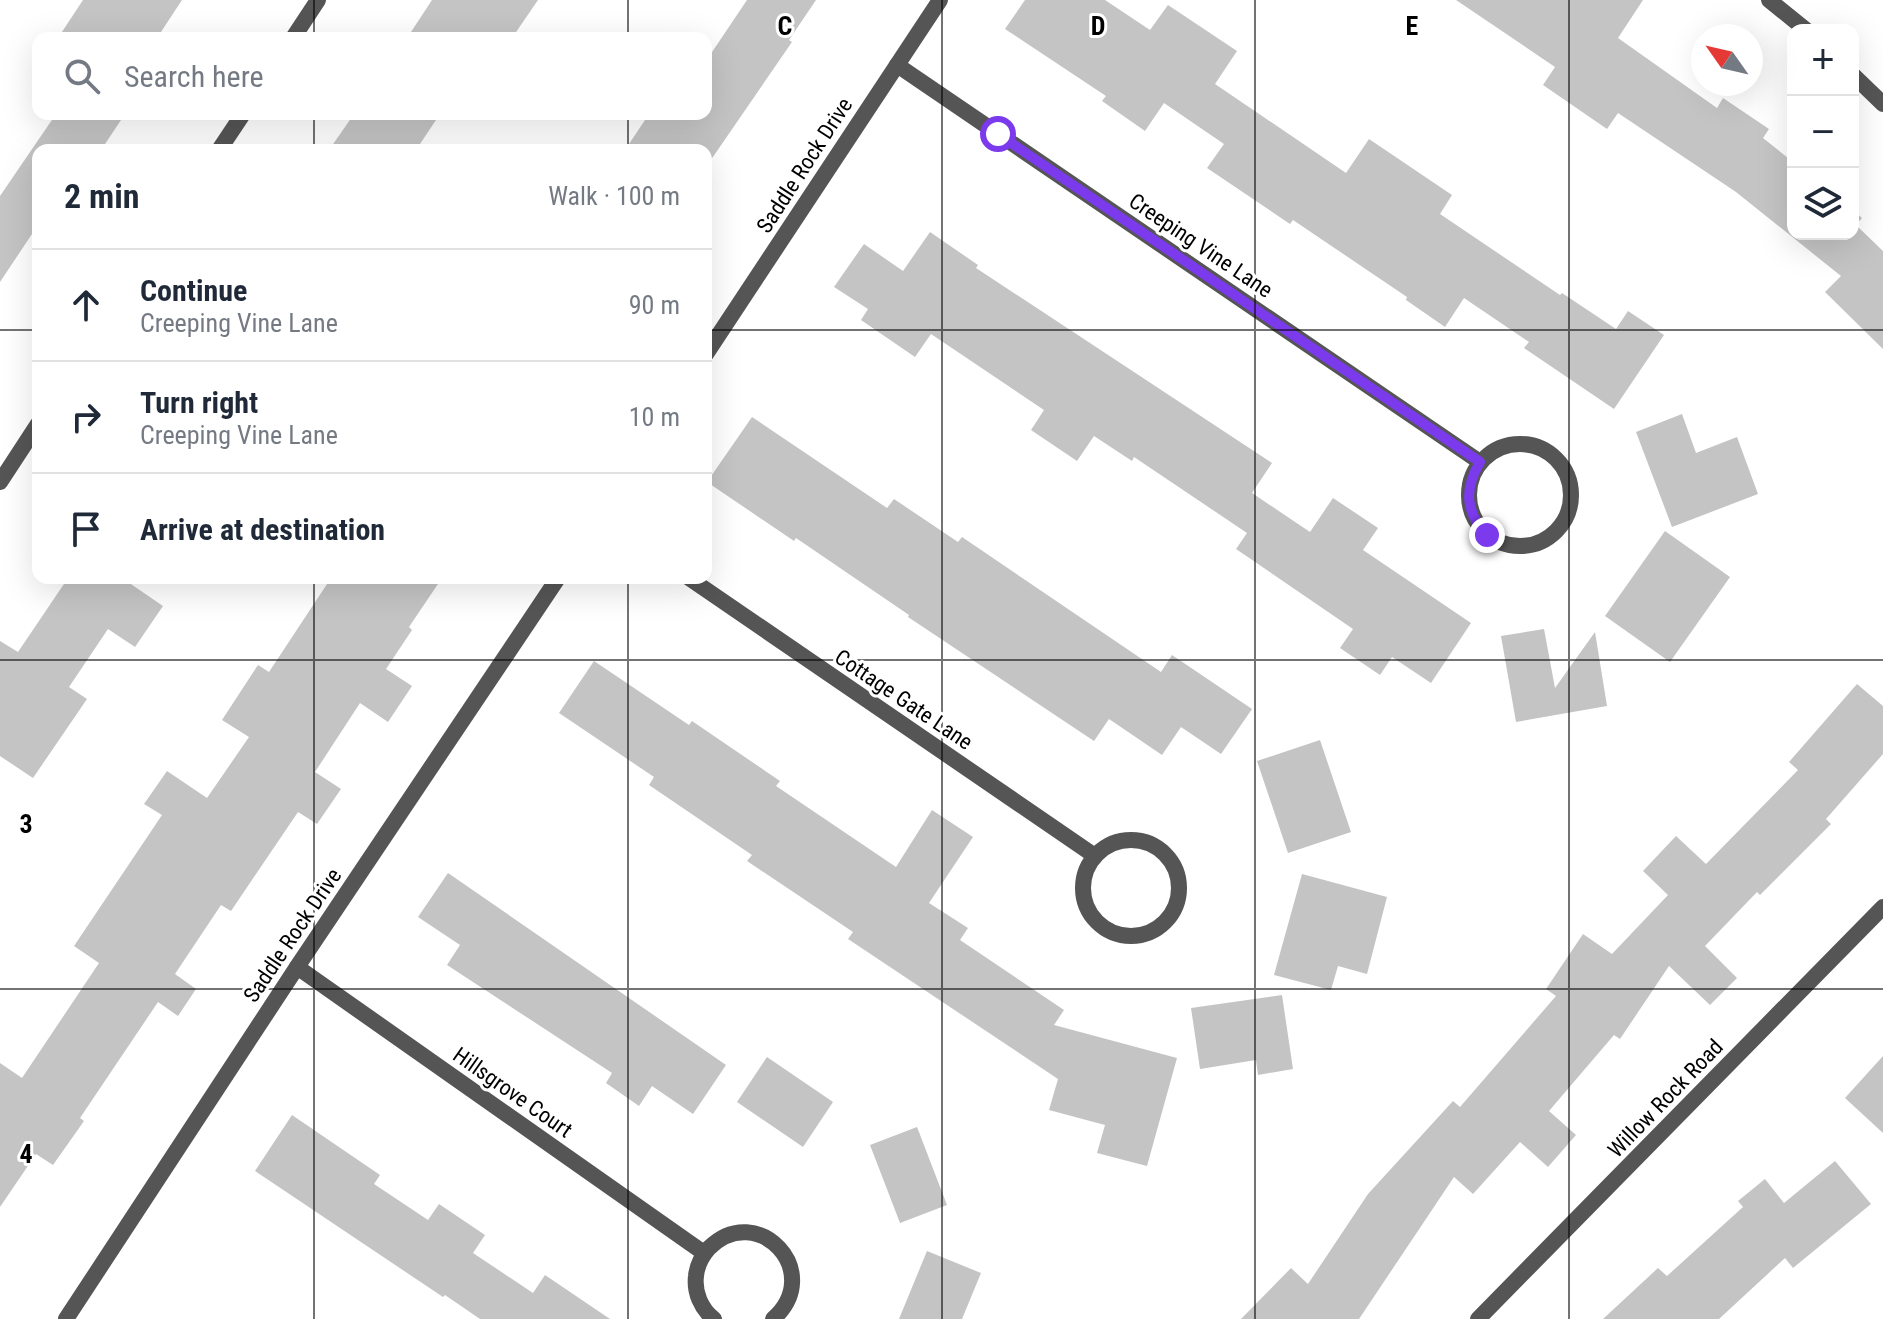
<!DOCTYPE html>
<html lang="en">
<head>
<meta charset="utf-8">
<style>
	:root { --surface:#fff; --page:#f2f2f3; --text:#1f2937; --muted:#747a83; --line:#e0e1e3 }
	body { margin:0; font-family:"Roboto Condensed",sans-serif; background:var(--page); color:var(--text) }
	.controls { position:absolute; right:24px; top:24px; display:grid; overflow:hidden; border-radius:16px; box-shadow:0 8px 32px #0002 }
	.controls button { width:72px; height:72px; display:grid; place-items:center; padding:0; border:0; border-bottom:2px solid var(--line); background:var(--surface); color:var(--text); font:40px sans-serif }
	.compass { position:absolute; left:1691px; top:24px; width:72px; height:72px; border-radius:50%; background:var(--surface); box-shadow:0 8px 32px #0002; rotate:304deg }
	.stop { position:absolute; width:24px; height:24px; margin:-18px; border:6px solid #7c3aed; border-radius:50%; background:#fff }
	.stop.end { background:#7c3aed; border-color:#fff; box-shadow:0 2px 8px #0008 }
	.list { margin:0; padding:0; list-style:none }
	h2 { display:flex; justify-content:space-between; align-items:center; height:104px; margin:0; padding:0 32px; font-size:34px }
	h2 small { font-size:26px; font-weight:400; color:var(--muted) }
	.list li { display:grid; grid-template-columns:52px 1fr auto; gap:24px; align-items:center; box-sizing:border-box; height:112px; padding:0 32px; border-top:2px solid var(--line) }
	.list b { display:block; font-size:30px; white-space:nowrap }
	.list p { margin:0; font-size:26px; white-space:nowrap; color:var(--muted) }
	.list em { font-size:26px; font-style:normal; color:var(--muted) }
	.icon { flex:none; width:44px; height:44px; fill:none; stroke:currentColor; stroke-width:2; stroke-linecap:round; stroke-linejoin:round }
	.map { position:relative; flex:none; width:1883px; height:1319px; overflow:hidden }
	.search { position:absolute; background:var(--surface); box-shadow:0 8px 32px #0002; left:32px; top:32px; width:680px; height:88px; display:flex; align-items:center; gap:20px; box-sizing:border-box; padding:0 28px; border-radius:16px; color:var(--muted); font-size:30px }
	.panel { position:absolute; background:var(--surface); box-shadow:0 8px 32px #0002; left:32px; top:144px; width:680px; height:440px; border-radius:16px }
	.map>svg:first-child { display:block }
	.building { fill:#c4c4c4 }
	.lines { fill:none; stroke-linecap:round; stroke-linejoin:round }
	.street { stroke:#555; stroke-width:16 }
	.route { stroke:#7c3aed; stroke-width:10 }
	.grid { fill:none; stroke:#000; stroke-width:2; stroke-opacity:0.55 }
	.labels { text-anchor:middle; stroke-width:6; stroke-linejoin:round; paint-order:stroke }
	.street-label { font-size:22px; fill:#000; stroke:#fff }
	.grid-label { font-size:26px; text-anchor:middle; font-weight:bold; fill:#000; stroke:#fff; stroke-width:6; stroke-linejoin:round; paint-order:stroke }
</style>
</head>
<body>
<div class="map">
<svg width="1883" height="1319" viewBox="0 0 1883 1319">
	<rect width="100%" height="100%" fill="#fff"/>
	<g class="building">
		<path d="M 83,0 L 182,0 L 157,38 L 58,38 Z"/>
		<path d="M 432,0 L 538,0 L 512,38 L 407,38 Z"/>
		<path d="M 747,0 L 816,0 L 789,40 L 792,42 L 706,167 L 706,150 L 625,150 L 649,114 L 706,114 L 706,61 Z"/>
		<path d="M 1025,0 L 1105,0 L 1150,30 L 1168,5 L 1237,51 L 1215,84 L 1346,173 L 1369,139 L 1452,195 L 1440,214 L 1560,295 L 1562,293 L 1616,329 L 1628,311 L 1664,335 L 1614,409 L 1524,348 L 1529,342 L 1464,298 L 1445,327 L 1406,300 L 1407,297 L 1293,220 L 1290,224 L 1207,168 L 1224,144 L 1164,103 L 1145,131 L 1102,101 L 1106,96 L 1005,29 Z"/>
		<path d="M 1456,0 L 1643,0 L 1618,38 L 1717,108 L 1723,98 L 1769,129 L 1763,138 L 1793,162 L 1793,234 L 1853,234 L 1853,210 L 1862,218 L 1856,225 L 1883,251 L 1883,349 L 1825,292 L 1841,276 L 1736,192 L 1618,113 L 1607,129 L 1543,85 L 1555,67 Z"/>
		<path d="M 56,114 L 125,114 L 101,150 L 38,150 L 38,225 L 0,282 L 0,196 Z"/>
		<path d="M 354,114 L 440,114 L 416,150 L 329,150 Z"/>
		<path d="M 930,232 L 978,265 L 976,268 L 1272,463 L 1252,493 L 1310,532 L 1333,498 L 1378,528 L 1363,550 L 1471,623 L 1431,683 L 1392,657 L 1380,675 L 1340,648 L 1353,629 L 1236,549 L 1247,533 L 1134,457 L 1132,461 L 1094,436 L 1077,461 L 1031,430 L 1044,410 L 931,334 L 915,357 L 861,320 L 868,309 L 834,287 L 864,244 L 903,271 Z"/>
		<path d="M 1682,414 L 1696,453 L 1737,437 L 1758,494 L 1672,527 L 1636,432 Z"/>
		<path d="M 752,417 L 887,508 L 894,499 L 958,542 L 962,537 L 1161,672 L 1172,655 L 1252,709 L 1221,754 L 1181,727 L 1162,755 L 1109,719 L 1094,741 L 908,617 L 909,615 L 796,538 L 794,541 L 707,482 Z"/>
		<path d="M 1665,531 L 1730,577 L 1670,662 L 1605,616 Z"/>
		<path d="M 68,578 L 122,578 L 163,606 L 135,647 L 108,629 L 69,687 L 87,699 L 33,778 L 0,756 L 0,641 L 18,652 Z"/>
		<path d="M 331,578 L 442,578 L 409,627 L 412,630 L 386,669 L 412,686 L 388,722 L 360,703 L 315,772 L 341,789 L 317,824 L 298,812 L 231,911 L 221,905 L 175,974 L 196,989 L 178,1016 L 158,1002 L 80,1118 L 84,1121 L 53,1165 L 36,1154 L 0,1207 L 0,1063 L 22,1078 L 99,963 L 74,946 L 162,815 L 144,804 L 167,771 L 207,798 L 249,737 L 222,720 L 258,665 L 269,672 Z"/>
		<path d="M 1544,629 L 1555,688 L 1595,632 L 1607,706 L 1516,722 L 1501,636 Z"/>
		<path d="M 594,661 L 689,725 L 692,721 L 780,781 L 776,786 L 896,867 L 932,810 L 973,837 L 929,903 L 968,928 L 960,940 L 1064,1010 L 1054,1025 L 1177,1058 L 1147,1166 L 1097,1153 L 1105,1125 L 1049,1110 L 1058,1079 L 848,939 L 853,932 L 747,861 L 752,855 L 649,785 L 654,777 L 559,713 Z"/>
		<path d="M 1857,684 L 1883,706 L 1883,754 L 1826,819 L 1831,824 L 1760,895 L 1757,892 L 1705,946 L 1737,978 L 1710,1005 L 1669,966 L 1620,1039 L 1614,1035 L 1549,1111 L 1576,1135 L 1548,1167 L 1520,1142 L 1473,1194 L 1454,1177 L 1359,1319 L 1241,1319 L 1291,1268 L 1308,1284 L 1368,1194 L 1453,1101 L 1460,1107 L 1556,996 L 1546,989 L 1583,934 L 1612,954 L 1668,895 L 1643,871 L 1676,836 L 1706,864 L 1798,770 L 1789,762 Z"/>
		<path d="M 1320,740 L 1351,832 L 1288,853 L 1257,761 Z"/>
		<path d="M 448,873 L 726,1065 L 693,1114 L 652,1086 L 639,1106 L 606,1083 L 612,1073 L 447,965 L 460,945 L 418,917 Z"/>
		<path d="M 1302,874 L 1387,897 L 1367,974 L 1338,966 L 1331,990 L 1274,975 Z"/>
		<path d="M 1282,995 L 1293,1069 L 1258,1075 L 1256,1060 L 1200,1069 L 1191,1008 Z"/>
		<path d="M 1883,1056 L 1883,1133 L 1845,1098 Z"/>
		<path d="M 767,1057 L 833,1102 L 803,1147 L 737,1102 Z"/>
		<path d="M 292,1115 L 380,1175 L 374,1184 L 428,1220 L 439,1204 L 485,1235 L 473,1253 L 533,1293 L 545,1275 L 610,1319 L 480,1319 L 445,1295 L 443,1297 L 255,1171 Z"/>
		<path d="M 917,1127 L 947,1205 L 900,1223 L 870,1145 Z"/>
		<path d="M 1835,1161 L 1871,1204 L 1793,1268 L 1785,1258 L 1719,1319 L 1603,1319 L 1658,1268 L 1667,1276 L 1743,1207 L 1738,1201 L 1765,1179 L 1784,1203 Z"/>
		<path d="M 927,1251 L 981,1273 L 962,1319 L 899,1319 Z"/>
	</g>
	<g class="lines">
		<g class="street">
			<path d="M 1769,0 L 1806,30"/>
			<path d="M 293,38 L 318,0"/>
			<path d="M 897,65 L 1480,462"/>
			<path d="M 1853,75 L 1883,104"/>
			<path d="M 219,150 L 243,114"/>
			<path d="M 706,354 L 940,0"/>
			<circle cx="1520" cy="495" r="51"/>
			<path d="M 0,482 L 38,424"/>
			<path d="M 689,578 L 1095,856"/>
			<circle cx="1131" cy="888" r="48"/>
			<path d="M 297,967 L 704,1253"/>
			<path d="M 66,1319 L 297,967 L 558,578"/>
			<path d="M 714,1319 C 701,1309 694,1292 696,1276 C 697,1265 702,1256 709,1248 C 757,1200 826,1272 773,1319"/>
			<path d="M 1478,1319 L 1883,907"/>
		</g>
	</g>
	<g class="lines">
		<path class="route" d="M 998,134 L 1480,462 C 1464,489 1465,512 1487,535"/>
	</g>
	<path class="grid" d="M 314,0 L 314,38M 628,0 L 628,38M 942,0 L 942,1319M 1255,0 L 1255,1319M 1569,0 L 1569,1319M 314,114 L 314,150M 628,114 L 628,150M 0,330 L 38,330M 706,330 L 1883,330M 314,578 L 314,1319M 628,578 L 628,1319M 0,660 L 1883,660M 0,989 L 1883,989"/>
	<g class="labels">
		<g class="street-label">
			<text transform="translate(804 165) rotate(-57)" y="8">Saddle Rock Drive</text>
			<text transform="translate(1201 245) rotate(34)" y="8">Creeping Vine Lane</text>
			<text transform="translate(904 699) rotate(34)" y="8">Cottage Gate Lane</text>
			<text transform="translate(292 935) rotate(-56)" y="8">Saddle Rock Drive</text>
			<text transform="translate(513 1092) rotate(35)" y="8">Hillsgrove Court</text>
			<text transform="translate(1665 1098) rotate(-46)" y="8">Willow Rock Road</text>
		</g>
	</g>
	<g class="grid-label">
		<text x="785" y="35">C</text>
		<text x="1098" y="35">D</text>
		<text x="1412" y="35">E</text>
		<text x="26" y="833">3</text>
		<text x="26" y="1163">4</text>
	</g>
</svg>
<div class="controls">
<button>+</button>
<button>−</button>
<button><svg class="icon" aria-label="layers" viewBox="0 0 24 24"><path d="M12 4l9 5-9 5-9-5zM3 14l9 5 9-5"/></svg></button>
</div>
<svg class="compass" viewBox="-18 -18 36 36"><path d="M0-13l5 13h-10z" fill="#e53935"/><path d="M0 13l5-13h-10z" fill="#747a83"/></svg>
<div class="stop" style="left:998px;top:134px"></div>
<div class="stop end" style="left:1487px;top:535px"></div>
<div class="search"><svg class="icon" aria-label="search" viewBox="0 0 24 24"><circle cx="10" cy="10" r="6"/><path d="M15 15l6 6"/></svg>Search here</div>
<section class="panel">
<h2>2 min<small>Walk · 100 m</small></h2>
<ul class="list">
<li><svg class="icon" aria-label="ahead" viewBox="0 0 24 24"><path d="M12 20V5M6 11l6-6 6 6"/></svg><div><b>Continue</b><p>Creeping Vine Lane</p></div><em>90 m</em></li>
<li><svg class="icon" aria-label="right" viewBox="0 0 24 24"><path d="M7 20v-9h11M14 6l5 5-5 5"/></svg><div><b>Turn right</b><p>Creeping Vine Lane</p></div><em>10 m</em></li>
<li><svg class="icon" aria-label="arrive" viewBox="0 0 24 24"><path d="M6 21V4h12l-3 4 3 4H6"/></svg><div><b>Arrive at destination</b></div></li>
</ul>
</section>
</div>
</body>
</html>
